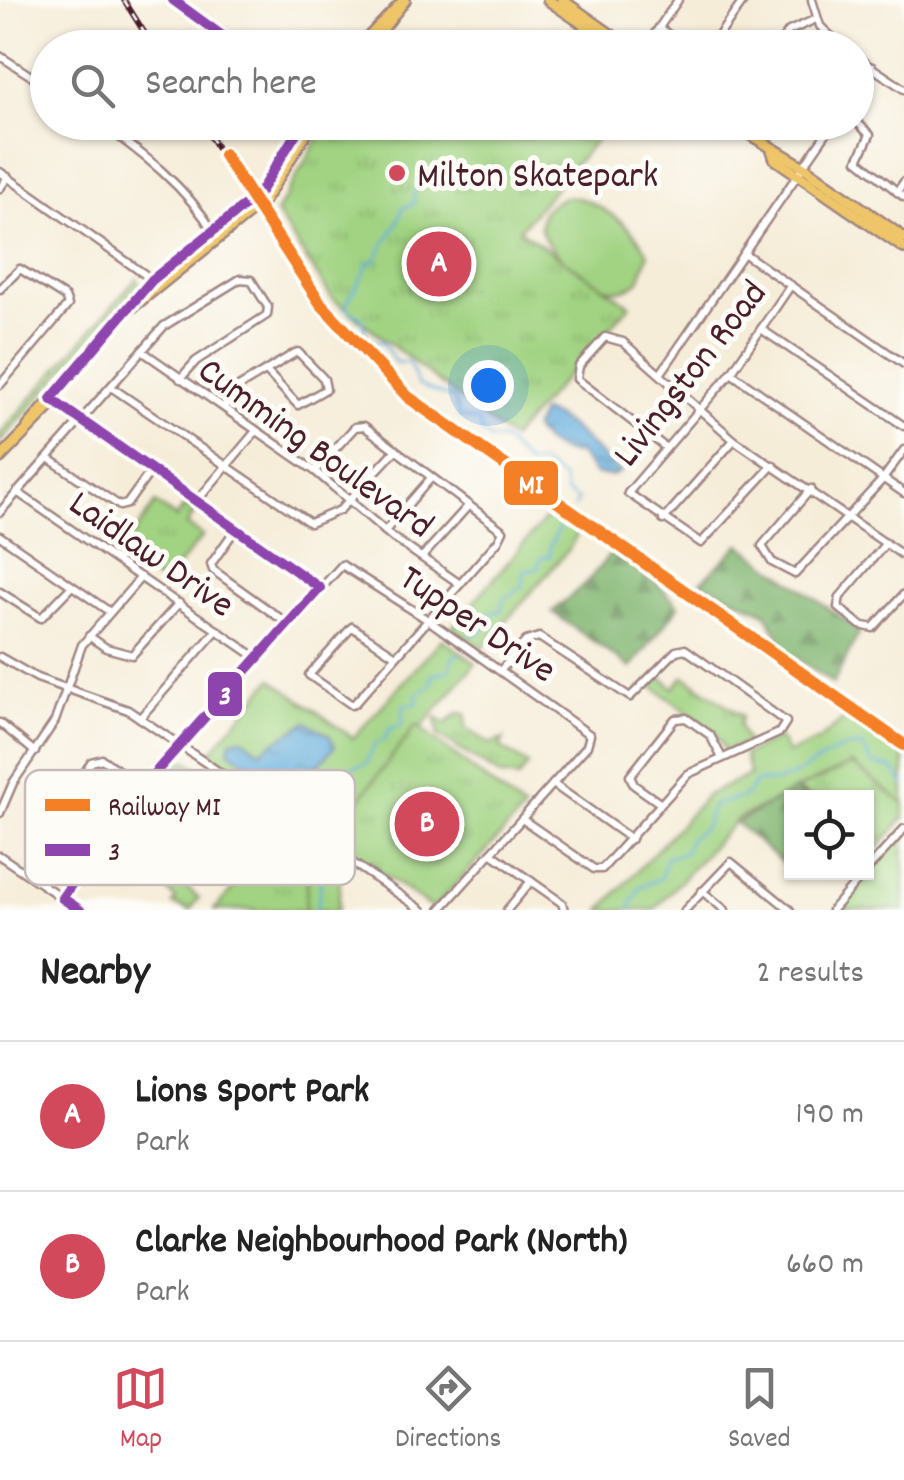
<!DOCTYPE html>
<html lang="en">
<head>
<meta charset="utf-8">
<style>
	:root { --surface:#fff; --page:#f6f6f6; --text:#222; --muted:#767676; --line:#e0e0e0; --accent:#d1495b }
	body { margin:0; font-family:Dekko,sans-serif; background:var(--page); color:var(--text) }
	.controls { position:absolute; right:30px; bottom:30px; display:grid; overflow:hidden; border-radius:0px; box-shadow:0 2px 8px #0004 }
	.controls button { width:90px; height:90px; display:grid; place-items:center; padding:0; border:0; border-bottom:2px solid var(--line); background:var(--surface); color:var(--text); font:50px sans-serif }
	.you { position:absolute; left:488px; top:385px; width:35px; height:35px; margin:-25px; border:8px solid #fff; border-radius:50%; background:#1a73e8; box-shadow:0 0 0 15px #1a73e833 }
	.badge { display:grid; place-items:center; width:65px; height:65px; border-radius:50%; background:var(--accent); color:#fff; font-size:32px; font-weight:700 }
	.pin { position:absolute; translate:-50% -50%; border:5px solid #fff; box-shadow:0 2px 10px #0006 }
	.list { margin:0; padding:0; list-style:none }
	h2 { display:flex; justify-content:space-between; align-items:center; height:130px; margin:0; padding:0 40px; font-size:42px }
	h2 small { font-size:32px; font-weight:400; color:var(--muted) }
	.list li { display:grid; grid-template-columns:65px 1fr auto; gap:30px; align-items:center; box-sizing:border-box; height:150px; padding:0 40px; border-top:2px solid var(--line) }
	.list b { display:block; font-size:38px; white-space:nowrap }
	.list p { margin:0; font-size:32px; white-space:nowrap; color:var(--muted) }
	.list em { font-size:32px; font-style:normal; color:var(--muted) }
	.icon { flex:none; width:55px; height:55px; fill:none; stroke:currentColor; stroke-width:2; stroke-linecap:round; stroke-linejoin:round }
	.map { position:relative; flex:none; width:904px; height:910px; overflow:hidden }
	.search { position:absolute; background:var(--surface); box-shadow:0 2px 8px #0004; left:30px; right:30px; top:30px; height:110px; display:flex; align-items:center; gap:25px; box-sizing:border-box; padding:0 35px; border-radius:55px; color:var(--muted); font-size:38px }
	.sheet { height:430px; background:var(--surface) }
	nav { display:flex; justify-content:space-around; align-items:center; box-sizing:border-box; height:140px; border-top:2px solid var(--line); background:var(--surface); font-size:28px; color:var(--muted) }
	nav a { display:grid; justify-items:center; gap:5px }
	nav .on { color:var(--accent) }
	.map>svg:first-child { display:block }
	.grass { fill:#a1d382; stroke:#767956; stroke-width:2.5 }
	.forest { fill:url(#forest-firs); stroke:#656a4e; stroke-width:2.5 }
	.park { fill:url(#park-tufts); stroke:#767956; stroke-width:2.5 }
	.water { fill:url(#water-ripples); stroke:#586684; stroke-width:2.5 }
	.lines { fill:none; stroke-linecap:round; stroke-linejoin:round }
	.stream { stroke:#65aedd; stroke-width:2.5 }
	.minor-casing { stroke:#a08682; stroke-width:11 }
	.major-casing { stroke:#a08682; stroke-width:14 }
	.minor { stroke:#fff; stroke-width:6 }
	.major { stroke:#eec569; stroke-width:9 }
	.rail-casing { stroke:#4a1f2b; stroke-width:6 }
	.rail { stroke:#fdfcf7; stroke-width:2.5; stroke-dasharray:8; stroke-linecap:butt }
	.bus-1-casing { stroke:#fdfcf7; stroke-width:18 }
	.bus-1 { stroke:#8e44ad; stroke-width:10 }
	.rail-1-casing { stroke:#fdfcf7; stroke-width:20 }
	.rail-1 { stroke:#f57f25; stroke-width:12 }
	.poi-dot { fill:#d1495b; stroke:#fdfcf7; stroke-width:4 }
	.labels { text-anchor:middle; stroke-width:10; stroke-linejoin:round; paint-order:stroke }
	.poi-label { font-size:38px; fill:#4a1f2b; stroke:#fdfcf7; text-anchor:start }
	.street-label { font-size:38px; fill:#4a1f2b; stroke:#fdfcf7 }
	.key { fill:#fdfcf7; stroke:#c7baba; stroke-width:2.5 }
	.key-label { font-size:28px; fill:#4a1f2b }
	.line-badge { stroke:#fdfcf7; stroke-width:4 }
	.badge-label { font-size:28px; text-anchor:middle; font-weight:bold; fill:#fff }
</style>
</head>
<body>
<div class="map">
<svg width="904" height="910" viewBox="0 0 904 910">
	<defs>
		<pattern id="forest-firs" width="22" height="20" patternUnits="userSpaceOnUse" patternTransform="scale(2.5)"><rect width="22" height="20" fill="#80b570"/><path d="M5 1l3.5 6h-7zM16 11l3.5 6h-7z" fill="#6b935c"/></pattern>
		<pattern id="park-tufts" width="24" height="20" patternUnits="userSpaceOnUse" patternTransform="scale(2.5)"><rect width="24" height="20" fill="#a1d382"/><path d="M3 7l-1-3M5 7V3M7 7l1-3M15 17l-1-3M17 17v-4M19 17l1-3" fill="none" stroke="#8cb570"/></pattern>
		<pattern id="water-ripples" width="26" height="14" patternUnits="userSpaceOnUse" patternTransform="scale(2.5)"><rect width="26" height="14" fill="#65aedd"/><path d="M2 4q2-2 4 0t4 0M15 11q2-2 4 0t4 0" fill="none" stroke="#558db3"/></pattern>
	</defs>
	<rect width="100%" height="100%" fill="#fdfcf7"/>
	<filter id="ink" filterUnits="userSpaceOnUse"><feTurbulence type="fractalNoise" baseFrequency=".01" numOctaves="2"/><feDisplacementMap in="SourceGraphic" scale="20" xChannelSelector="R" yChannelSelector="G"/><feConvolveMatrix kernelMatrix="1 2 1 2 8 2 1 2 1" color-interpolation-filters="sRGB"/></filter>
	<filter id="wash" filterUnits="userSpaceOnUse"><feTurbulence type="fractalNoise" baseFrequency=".0048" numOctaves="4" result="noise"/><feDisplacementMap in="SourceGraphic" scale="40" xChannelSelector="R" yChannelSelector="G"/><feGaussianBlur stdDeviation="2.25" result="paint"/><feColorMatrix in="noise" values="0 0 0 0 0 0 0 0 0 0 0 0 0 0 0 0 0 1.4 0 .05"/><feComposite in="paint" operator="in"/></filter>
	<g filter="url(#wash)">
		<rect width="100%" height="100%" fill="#f6edd9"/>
		<g class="grass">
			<path d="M 565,197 C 590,194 640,230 648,255 L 639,281 C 633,285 626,291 618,290 C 591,289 496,222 565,197 Z"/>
			<path d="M 553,510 L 579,531 L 569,549 L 482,648 L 452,627 Z"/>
			<path d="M 442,639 L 476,663 L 421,728 L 416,725 L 331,837 L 210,753 L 272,679 L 353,738 Z"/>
			<path d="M 850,714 L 904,752 L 904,804 L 852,764 L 737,819 L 654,910 L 601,910 L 707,795 L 750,775 L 744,755 L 779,738 L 788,754 L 819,740 Z"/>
			<path d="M 310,845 L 341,867 L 338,910 L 305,910 Z"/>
		</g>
		<g class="forest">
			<path d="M 740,544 L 860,631 L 833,684 L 787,651 L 766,613 L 701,582 Z"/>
			<path d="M 612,552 L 660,586 L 679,606 L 631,668 L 552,612 L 587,582 Z"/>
			<path d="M 795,790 L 805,797 L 792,798 L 791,870 L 736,823 Z"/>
		</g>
		<g class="park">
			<path d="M 327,123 L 610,123 L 519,230 L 630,305 L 511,439 L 332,298 L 276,213 Z"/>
			<path d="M 137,278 L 140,284 L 0,443 L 0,434 Z"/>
			<path d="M 155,503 L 176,518 L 186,504 L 196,511 L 187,525 L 203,536 L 163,584 L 120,555 Z"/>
			<path d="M 658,674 L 674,688 L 684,676 L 742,716 L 739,725 L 747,743 L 725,752 L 715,732 L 649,684 Z"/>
			<path d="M 458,713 L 466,714 L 466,728 L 490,744 L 504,739 L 500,747 L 528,765 L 519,778 L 501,776 L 438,735 L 436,717 L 446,724 Z"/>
			<path d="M 416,725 L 524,810 L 433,909 L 331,837 Z"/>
			<path d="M 177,761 L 188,761 L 310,845 L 305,910 L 214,910 L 238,883 L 216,867 L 210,875 L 199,867 L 186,887 L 199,898 L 190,910 L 173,904 L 176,899 L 166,889 L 187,857 L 171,847 L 152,874 L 133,855 L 141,846 L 134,839 L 144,822 L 131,813 Z"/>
			<path d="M 852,764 L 904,804 L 904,818 L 877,849 L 867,841 L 866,798 L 809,797 L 797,789 Z"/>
			<path d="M 904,833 L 904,910 L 838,909 Z"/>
		</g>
		<g class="water">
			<path d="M 542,412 C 572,419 596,455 621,472 L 611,476 L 595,474 L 578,453 C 561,457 543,442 533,429 Z"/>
			<path d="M 307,722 L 329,735 L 335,746 L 315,769 L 303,800 L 291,797 L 229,750 L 231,740 L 243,738 L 260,751 Z"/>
		</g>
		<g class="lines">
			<g class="stream">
				<path d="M 422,185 L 414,193 L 414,204 L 402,208 C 400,227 382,240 377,260 L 368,263 C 363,281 350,291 345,309 L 361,317 L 368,341 L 383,342 L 395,362 L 409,363 L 418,385 L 454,399 L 459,417 L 480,422 L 481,432 L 491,440 L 503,440 L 528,465 L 540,463 L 563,479 L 566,493 L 578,500 L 575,507"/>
				<path d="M 472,635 L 486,629 L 485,614 L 501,611 L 503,600 L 523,585 L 524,571 L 537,569 L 541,558 L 550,556 L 550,545 L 561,526"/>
				<path d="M 321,766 L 323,774"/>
				<path d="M 325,780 L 332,796 L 328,834"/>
				<path d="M 332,796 L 346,785 L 350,768 L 367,763 L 374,745 L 385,739 L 390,728 L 402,725 L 404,705 L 417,704 L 417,694 L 432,685 L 431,675 L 449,671 L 453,657 L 459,654"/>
				<path d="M 317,910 L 324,858"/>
				<path d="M 629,910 L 640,887 L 661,878 L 666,858 L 684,853 L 690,838 L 705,827 L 713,805 L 744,797 L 757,781 C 800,789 821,745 862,746 L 873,764 L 892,768 L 904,784"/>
			</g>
		</g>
	</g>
	<g filter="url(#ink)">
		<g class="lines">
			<defs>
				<g id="minor">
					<path d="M 173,0 L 240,48"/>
					<path d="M 812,0 L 820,26 L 843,48"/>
					<path d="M 659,28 L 688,48"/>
					<path d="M 645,48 L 678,0"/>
					<path d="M 710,48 L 744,0"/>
					<path d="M 776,48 L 789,31 L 816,19"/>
					<path d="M 0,56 L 48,87"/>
					<path d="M 856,57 L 904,89"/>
					<path d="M 856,89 L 872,67"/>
					<path d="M 856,121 L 870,135 L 858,160 L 904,197"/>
					<path d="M 99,122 C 142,153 187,187 214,233"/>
					<path d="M 0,172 L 154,281"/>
					<path d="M 0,188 L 8,177"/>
					<path d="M 897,192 L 904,182"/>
					<path d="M 745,254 L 904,364"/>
					<path d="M 0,289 L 20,269 L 65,297 L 68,305 L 0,385"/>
					<path d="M 761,329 L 904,426"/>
					<path d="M 142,351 L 315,471 L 392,537 L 460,584"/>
					<path d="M 661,373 L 834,122"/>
					<path d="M 731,373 L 904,493"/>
					<path d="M 111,387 L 310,523 L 340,510 L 394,452"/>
					<path d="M 51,399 L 320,588"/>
					<path d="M 224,407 L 237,388 L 295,353 L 298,352 L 324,379 L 326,389 L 298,405 L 266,371"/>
					<path d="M 665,447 L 577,379 L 579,366 L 605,337 L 623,342 L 734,440 L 904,556"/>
					<path d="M 48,458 L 120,506 L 127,504 L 150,472"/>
					<path d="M 773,465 L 701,543 L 628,493 L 731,373 L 791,285"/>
					<path d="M 315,471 L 355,427 L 364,426 L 503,531 L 498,541 L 355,703 L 352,705 L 309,675 L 352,627 L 396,656"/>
					<path d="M 811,489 L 762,546 L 772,562 L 795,574 L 883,479 L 904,450"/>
					<path d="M 17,492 L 257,658"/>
					<path d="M 196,502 L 256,431"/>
					<path d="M 0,512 L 164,326 L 240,279 L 251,280 L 268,307 L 267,315 L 196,361 L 180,379"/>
					<path d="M 663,520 L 734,440"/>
					<path d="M 235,530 L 211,564 L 213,570 L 288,624"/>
					<path d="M 385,531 L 431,478"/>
					<path d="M 0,536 L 110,612"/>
					<path d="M 886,543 L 840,597 L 838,607 L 860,625 L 873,628 L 904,594"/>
					<path d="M 422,557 L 469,505"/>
					<path d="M 0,592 L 41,618 L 72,586"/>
					<path d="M 89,636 L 106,648 L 132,655 L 179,603"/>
					<path d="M 0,657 L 37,678 L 128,710 L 422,910"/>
					<path d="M 501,670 L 526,641 L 539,637 L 630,697 L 676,651 L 685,649 L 786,722 L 779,733 L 688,774 L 602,869 L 594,869 L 522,819"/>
					<path d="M 140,718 L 217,630"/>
					<path d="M 0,723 L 35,752"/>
					<path d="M 553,784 L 631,839"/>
					<path d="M 661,804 L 634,785 L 630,776 L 675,719 L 686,718 L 710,735 L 722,758"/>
					<path d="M 0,813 L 13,783 L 55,721 L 82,645 L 141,577"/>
					<path d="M 93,853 L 54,824 L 91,762 L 102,759 L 142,787"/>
					<path d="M 491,853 L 562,903 L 564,910"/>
					<path d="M 0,856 L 80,910"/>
					<path d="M 866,871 L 904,829"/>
					<path d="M 702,891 L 725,910"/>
					<path d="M 62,898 L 128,803 L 342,565 L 428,620 L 590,735 L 587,746 L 440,910"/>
					<path d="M 507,910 L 531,881"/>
					<path d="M 685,910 L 731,862 L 790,910"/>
					<path d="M 832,910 L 865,872"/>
				</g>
				<g id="major">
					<path d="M 548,0 L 618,48"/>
					<path d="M 562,0 L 630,48"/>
					<path d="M 358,48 L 404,0"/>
					<path d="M 368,48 L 405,0"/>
					<path d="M 729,122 L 804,167 L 904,238"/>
					<path d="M 772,150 L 775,159 L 904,248"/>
					<path d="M 129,310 L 263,202 L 313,122"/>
					<path d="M 28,427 L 152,280 L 258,195 L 303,122"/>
					<path d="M 0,458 L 49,408 L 51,399"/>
				</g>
			</defs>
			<use href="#minor" class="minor-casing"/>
			<use href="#major" class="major-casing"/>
			<use href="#minor" class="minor"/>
			<use href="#major" class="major"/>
			<defs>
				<g id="rail">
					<path d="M 124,0 L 154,48"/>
					<path d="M 201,122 C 274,239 340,354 454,437 L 904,748"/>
				</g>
			</defs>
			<use href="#rail" class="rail-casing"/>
			<use href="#rail" class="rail"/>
			<defs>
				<g id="bus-1">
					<path d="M 173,0 L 239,48"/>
					<path d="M 80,910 L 62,898 L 128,803 L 320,588 L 51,399 L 152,280 L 258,195 L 303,122"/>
				</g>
			</defs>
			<use href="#bus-1" class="bus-1-casing"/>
			<use href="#bus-1" class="bus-1"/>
			<defs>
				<path id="rail-1" d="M 224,155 L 321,304 L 408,397 L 904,745"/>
			</defs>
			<use href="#rail-1" class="rail-1-casing"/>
			<use href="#rail-1" class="rail-1"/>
		</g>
	</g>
	<circle class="poi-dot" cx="397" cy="173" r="10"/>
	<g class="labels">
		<g class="poi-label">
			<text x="417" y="186">Milton Skatepark</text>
		</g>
		<g class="street-label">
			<text transform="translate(688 372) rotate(-52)" y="13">Livingston Road</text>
			<text transform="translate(317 446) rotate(36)" y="13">Cumming Boulevard</text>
			<text transform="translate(153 552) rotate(35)" y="13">Laidlaw Drive</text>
			<text transform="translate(479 622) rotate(34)" y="13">Tupper Drive</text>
		</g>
	</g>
	<rect x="25" y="770" width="330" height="115" rx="15" class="key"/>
	<rect x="45" y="799" width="45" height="12" fill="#f57f25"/>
	<rect x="45" y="844" width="45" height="12" fill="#8e44ad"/>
	<g class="key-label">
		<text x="108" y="815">Railway MI</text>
		<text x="108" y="860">3</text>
	</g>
	<g class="line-badge">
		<rect x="502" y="459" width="58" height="48" rx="10" fill="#f57f25"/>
		<rect x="206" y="670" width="38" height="48" rx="10" fill="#8e44ad"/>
	</g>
	<g class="badge-label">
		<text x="531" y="493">MI</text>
		<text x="225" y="704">3</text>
	</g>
</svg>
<div class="controls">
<button><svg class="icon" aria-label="locate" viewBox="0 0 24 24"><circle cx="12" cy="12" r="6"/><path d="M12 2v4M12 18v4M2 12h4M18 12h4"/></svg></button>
</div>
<div class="you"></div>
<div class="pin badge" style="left:439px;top:264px">A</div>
<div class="pin badge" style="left:427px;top:824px">B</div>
<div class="search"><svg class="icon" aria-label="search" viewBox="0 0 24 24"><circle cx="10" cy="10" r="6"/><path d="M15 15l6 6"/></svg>Search here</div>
</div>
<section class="sheet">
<h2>Nearby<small>2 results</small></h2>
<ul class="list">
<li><span class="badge">A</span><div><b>Lions Sport Park</b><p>Park</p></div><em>190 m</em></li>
<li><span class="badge">B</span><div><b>Clarke Neighbourhood Park (North)</b><p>Park</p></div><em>660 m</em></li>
</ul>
</section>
<nav>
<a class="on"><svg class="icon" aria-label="map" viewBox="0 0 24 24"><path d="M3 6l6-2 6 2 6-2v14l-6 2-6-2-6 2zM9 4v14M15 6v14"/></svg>Map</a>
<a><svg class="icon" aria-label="directions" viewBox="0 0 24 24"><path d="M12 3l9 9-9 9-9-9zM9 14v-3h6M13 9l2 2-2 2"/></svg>Directions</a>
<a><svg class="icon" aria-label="saved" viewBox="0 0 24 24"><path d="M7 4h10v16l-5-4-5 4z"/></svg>Saved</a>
</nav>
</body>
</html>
